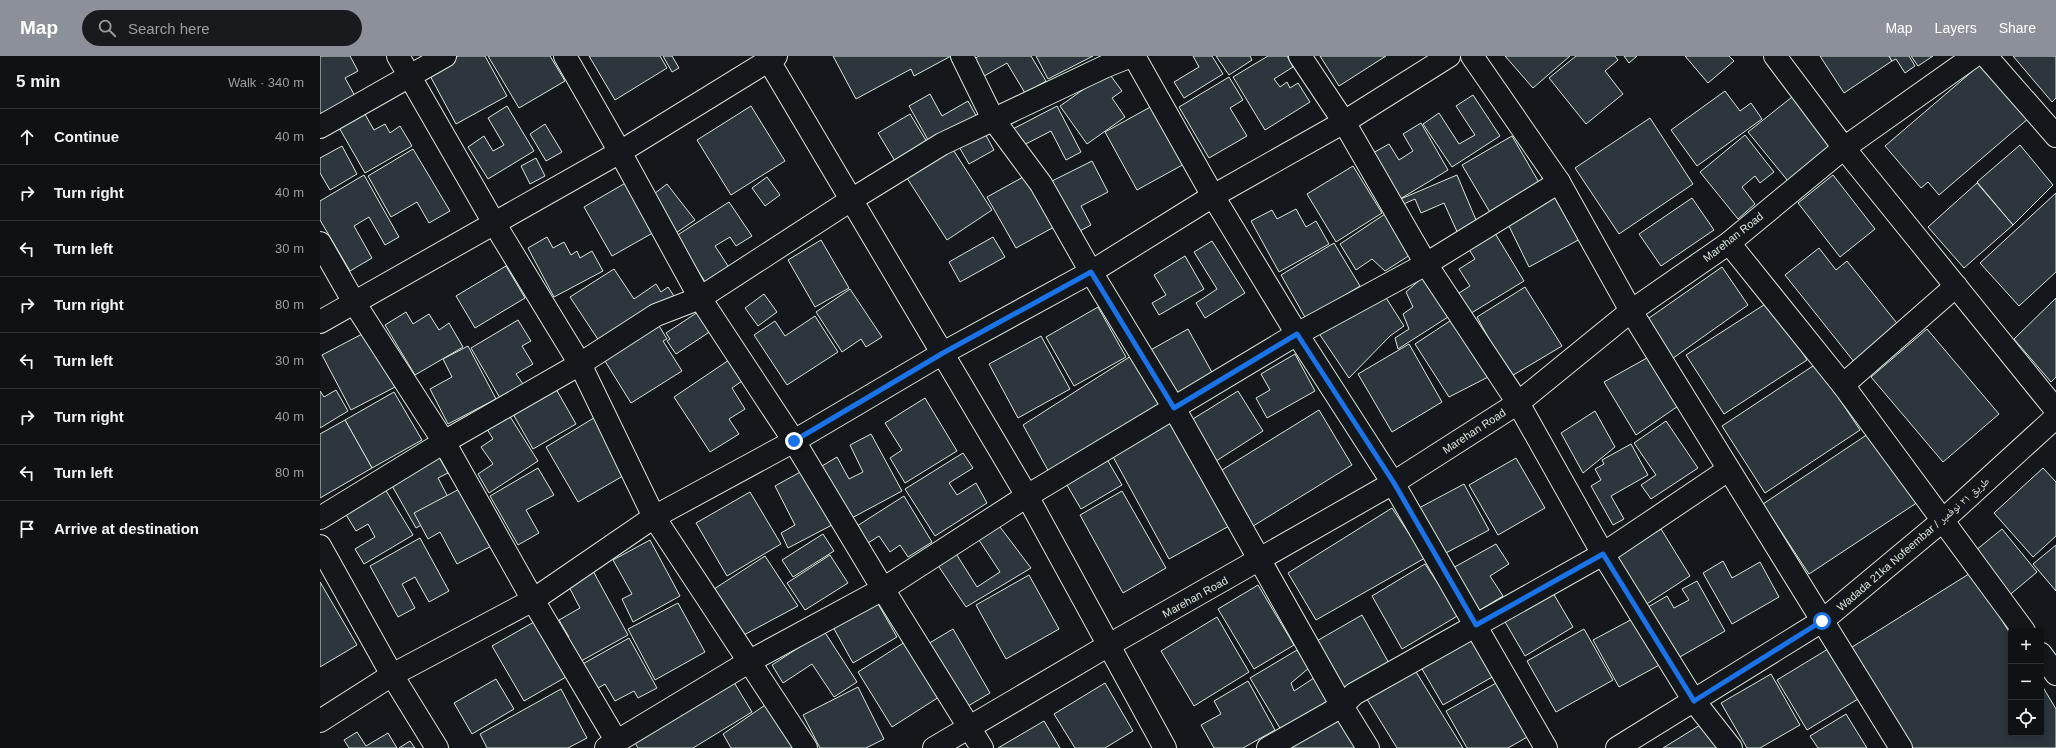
<!DOCTYPE html>
<html lang="en">
<head>
<meta charset="utf-8">
<style>
	:root { --surface:#0f1215; --page:#181b1e; --text:#f1f3f6; --muted:#9b9ea0; --line:#2f3234; --accent:#8c9099 }
	body { margin:0; font-family:Helvetica,"Noto Naskh Arabic",sans-serif; background:var(--page); color:var(--text) }
	.controls { position:absolute; right:12px; bottom:12px; display:grid; overflow:hidden; border-radius:4px; box-shadow:0 2px 6px #0003 }
	.controls button { width:36px; height:36px; display:grid; place-items:center; padding:0; border:0; border-bottom:1px solid var(--line); background:var(--surface); color:var(--text); font:20px sans-serif }
	.stop { position:absolute; width:12px; height:12px; margin:-9px; border:3px solid #1a73e8; border-radius:50%; background:#fff }
	.stop.end { background:#1a73e8; border-color:#fff; box-shadow:0 1px 4px #0008 }
	.list { margin:0; padding:0; list-style:none }
	h2 { display:flex; justify-content:space-between; align-items:center; height:52px; margin:0; padding:0 16px; font-size:17px }
	h2 small { font-size:13px; font-weight:400; color:var(--muted) }
	.list li { display:grid; grid-template-columns:26px 1fr auto; gap:12px; align-items:center; box-sizing:border-box; height:56px; padding:0 16px; border-top:1px solid var(--line) }
	.list b { display:block; font-size:15px; white-space:nowrap }
	.list em { font-size:13px; font-style:normal; color:var(--muted) }
	.icon { flex:none; width:22px; height:22px; fill:none; stroke:currentColor; stroke-width:2; stroke-linecap:round; stroke-linejoin:round }
	.map { position:relative; flex:none; width:1736px; height:692px; overflow:hidden }
	header { display:flex; align-items:center; gap:24px; box-sizing:border-box; height:56px; padding:0 20px; background:var(--accent); color:#fff }
	header strong { font-size:19px }
	nav { display:flex; gap:22px; margin-inline-start:auto; font-size:14px }
	.search { width:280px; height:36px; background:var(--page); display:flex; align-items:center; gap:10px; box-sizing:border-box; padding:0 14px; border-radius:22px; color:var(--muted); font-size:15px }
	main { display:flex }
	aside { flex:1; background:var(--surface) }
	.map>svg:first-child { display:block }
	.building { fill:#2c363c; stroke:#d8e6dc }
	.lines { fill:none; stroke-linecap:round; stroke-linejoin:round }
	.minor-casing { stroke:#d8e6dc; stroke-width:24 }
	.minor { stroke:#14181c; stroke-width:22 }
	.route { stroke:#1a73e8; stroke-width:5 }
	.labels { text-anchor:middle; stroke-width:3; stroke-linejoin:round; paint-order:stroke }
	.street-label { font-size:11px; fill:#d8e6dc; stroke:#14181c }
</style>
</head>
<body>
<header>
<strong>Map</strong>
<div class="search"><svg class="icon" aria-label="search" viewBox="0 0 24 24"><circle cx="10" cy="10" r="6"/><path d="M15 15l6 6"/></svg>Search here</div>
<nav><a>Map</a><a>Layers</a><a>Share</a></nav>
</header>
<main>
<aside>
<h2>5 min<small>Walk · 340 m</small></h2>
<ul class="list">
<li><svg class="icon" aria-label="ahead" viewBox="0 0 24 24"><path d="M12 20V5M6 11l6-6 6 6"/></svg><div><b>Continue</b></div><em>40 m</em></li>
<li><svg class="icon" aria-label="right" viewBox="0 0 24 24"><path d="M7 20v-9h11M14 6l5 5-5 5"/></svg><div><b>Turn right</b></div><em>40 m</em></li>
<li><svg class="icon" aria-label="left" viewBox="0 0 24 24"><path d="M17 20v-9H6M10 6l-5 5 5 5"/></svg><div><b>Turn left</b></div><em>30 m</em></li>
<li><svg class="icon" aria-label="right" viewBox="0 0 24 24"><path d="M7 20v-9h11M14 6l5 5-5 5"/></svg><div><b>Turn right</b></div><em>80 m</em></li>
<li><svg class="icon" aria-label="left" viewBox="0 0 24 24"><path d="M17 20v-9H6M10 6l-5 5 5 5"/></svg><div><b>Turn left</b></div><em>30 m</em></li>
<li><svg class="icon" aria-label="right" viewBox="0 0 24 24"><path d="M7 20v-9h11M14 6l5 5-5 5"/></svg><div><b>Turn right</b></div><em>40 m</em></li>
<li><svg class="icon" aria-label="left" viewBox="0 0 24 24"><path d="M17 20v-9H6M10 6l-5 5 5 5"/></svg><div><b>Turn left</b></div><em>80 m</em></li>
<li><svg class="icon" aria-label="arrive" viewBox="0 0 24 24"><path d="M6 21V4h12l-3 4 3 4H6"/></svg><div><b>Arrive at destination</b></div></li>
</ul>
</aside>
<div class="map">
<svg width="1736" height="692" viewBox="0 0 1736 692">
	<rect width="100%" height="100%" fill="#14181c"/>
	<g class="building">
		<path d="M 0,0 L 30,0 L 38,15 L 25,22 L 35,40 L 0,58 Z"/>
		<path d="M 138,0 L 165,0 L 187,40 L 136,68 L 108,16 Z"/>
		<path d="M 168,0 L 230,0 L 245,25 L 199,52 Z"/>
		<path d="M 269,0 L 340,0 L 347,12 L 295,44 Z"/>
		<path d="M 343,0 L 352,0 L 359,12 L 352,16 Z"/>
		<path d="M 513,0 L 631,0 L 594,20 L 591,13 L 536,43 Z"/>
		<path d="M 659,0 L 711,0 L 726,25 L 705,37 L 687,7 L 659,23 L 649,6 Z"/>
		<path d="M 716,0 L 773,0 L 728,23 Z"/>
		<path d="M 873,0 L 892,0 L 903,18 L 864,42 L 854,26 L 879,11 Z"/>
		<path d="M 896,0 L 930,0 L 932,4 L 909,19 Z"/>
		<path d="M 948,0 L 967,0 L 973,11 L 954,23 L 960,31 L 967,26 L 970,32 L 978,27 L 990,46 L 945,74 L 913,21 Z"/>
		<path d="M 1000,0 L 1066,0 L 1019,30 Z"/>
		<path d="M 1185,0 L 1250,0 L 1213,32 Z"/>
		<path d="M 1256,0 L 1295,0 L 1298,4 L 1285,15 L 1303,38 L 1266,68 L 1229,22 Z"/>
		<path d="M 1304,0 L 1317,0 L 1309,7 Z"/>
		<path d="M 1365,0 L 1409,0 L 1414,5 L 1388,27 Z"/>
		<path d="M 1500,0 L 1569,0 L 1572,5 L 1524,37 Z"/>
		<path d="M 1569,0 L 1589,0 L 1595,10 L 1585,17 L 1576,3 L 1572,5 Z"/>
		<path d="M 1591,0 L 1613,0 L 1598,10 Z"/>
		<path d="M 1693,0 L 1736,0 L 1736,42 L 1732,46 Z"/>
		<path d="M 1662,7 L 1709,62 L 1619,139 L 1608,126 L 1601,132 L 1565,90 Z"/>
		<path d="M 788,16 L 802,35 L 792,42 L 805,61 L 767,88 L 740,50 Z"/>
		<path d="M 909,21 L 923,44 L 910,52 L 927,80 L 889,102 L 859,51 Z"/>
		<path d="M 1405,35 L 1420,55 L 1431,47 L 1442,63 L 1377,110 L 1351,74 Z"/>
		<path d="M 610,38 L 622,60 L 648,45 L 659,65 L 612,91 L 589,50 Z"/>
		<path d="M 1153,39 L 1180,80 L 1132,111 L 1103,68 L 1119,57 L 1139,88 L 1155,79 L 1136,50 Z"/>
		<path d="M 1472,41 L 1511,90 L 1468,125 L 1428,76 Z"/>
		<path d="M 834,49 L 866,107 L 817,134 L 785,76 Z"/>
		<path d="M 187,50 L 214,95 L 168,123 L 148,91 L 164,80 L 173,95 L 184,89 L 168,62 Z"/>
		<path d="M 431,50 L 465,105 L 411,139 L 377,84 Z"/>
		<path d="M 737,50 L 761,96 L 746,104 L 731,75 L 700,91 L 691,74 Z"/>
		<path d="M 42,53 L 54,74 L 65,68 L 70,77 L 80,70 L 92,90 L 45,117 L 17,68 Z"/>
		<path d="M 590,58 L 610,91 L 578,110 L 558,77 Z"/>
		<path d="M 1330,62 L 1373,128 L 1299,178 L 1255,112 Z"/>
		<path d="M 1101,67 L 1128,114 L 1080,143 L 1053,97 L 1069,88 L 1079,104 L 1093,95 L 1083,78 Z"/>
		<path d="M 225,68 L 242,96 L 226,105 L 210,78 Z"/>
		<path d="M 663,74 L 674,94 L 649,108 L 638,89 Z"/>
		<path d="M 1425,79 L 1454,116 L 1440,127 L 1435,120 L 1422,131 L 1435,148 L 1418,163 L 1380,116 Z"/>
		<path d="M 1192,80 L 1221,130 L 1171,158 L 1142,109 Z"/>
		<path d="M 628,86 L 672,154 L 627,184 L 583,116 Z"/>
		<path d="M 1700,89 L 1733,129 L 1693,169 L 1657,126 Z"/>
		<path d="M 22,90 L 37,118 L 10,134 L 0,117 L 0,102 Z"/>
		<path d="M 93,93 L 130,155 L 109,167 L 97,146 L 71,161 L 48,120 Z"/>
		<path d="M 216,102 L 225,120 L 210,128 L 201,110 Z"/>
		<path d="M 772,105 L 788,136 L 761,150 L 771,169 L 758,176 L 732,125 Z"/>
		<path d="M 1033,110 L 1062,157 L 1016,186 L 987,138 Z"/>
		<path d="M 44,119 L 79,181 L 65,189 L 49,161 L 34,170 L 52,202 L 30,215 L 0,164 L 0,145 Z"/>
		<path d="M 1137,119 L 1159,171 L 1139,180 L 1124,147 L 1101,157 L 1095,143 L 1079,150 L 1076,145 Z"/>
		<path d="M 1513,119 L 1555,173 L 1520,201 L 1478,147 Z"/>
		<path d="M 705,120 L 734,171 L 696,192 L 667,141 Z"/>
		<path d="M 447,121 L 460,139 L 445,150 L 432,132 Z"/>
		<path d="M 309,125 L 338,174 L 292,200 L 264,151 Z"/>
		<path d="M 1657,127 L 1693,169 L 1644,212 L 1608,171 Z"/>
		<path d="M 347,128 L 375,164 L 356,177 L 330,141 Z"/>
		<path d="M 1231,134 L 1262,182 L 1209,211 L 1186,164 Z"/>
		<path d="M 1736,137 L 1736,216 L 1699,250 L 1660,207 Z"/>
		<path d="M 1372,142 L 1394,174 L 1341,210 L 1319,178 Z"/>
		<path d="M 409,146 L 432,180 L 416,190 L 410,181 L 395,190 L 410,213 L 387,229 L 356,180 Z"/>
		<path d="M 976,153 L 986,171 L 996,165 L 1009,188 L 959,216 L 931,165 L 952,154 L 957,163 Z"/>
		<path d="M 1065,158 L 1090,199 L 1065,215 L 1052,203 L 1036,214 L 1020,188 Z"/>
		<path d="M 1173,174 L 1204,225 L 1148,259 L 1136,239 L 1150,230 L 1139,213 L 1155,203 L 1147,190 Z"/>
		<path d="M 227,181 L 233,192 L 244,186 L 251,199 L 257,195 L 260,202 L 272,195 L 283,215 L 234,241 L 208,192 Z"/>
		<path d="M 673,181 L 685,201 L 640,226 L 629,206 Z"/>
		<path d="M 501,184 L 529,232 L 495,251 L 468,204 Z"/>
		<path d="M 892,185 L 925,237 L 885,262 L 876,247 L 897,233 L 874,196 Z"/>
		<path d="M 1014,187 L 1040,230 L 986,263 L 961,219 Z"/>
		<path d="M 1499,192 L 1516,214 L 1527,205 L 1580,271 L 1535,307 L 1465,219 Z"/>
		<path d="M 865,200 L 884,233 L 839,259 L 832,247 L 846,239 L 834,219 Z"/>
		<path d="M 186,210 L 205,242 L 155,272 L 136,240 Z"/>
		<path d="M 1402,211 L 1428,249 L 1349,305 L 1322,267 Z"/>
		<path d="M 294,213 L 314,243 L 336,228 L 341,236 L 348,231 L 356,243 L 283,291 L 250,241 Z"/>
		<path d="M 1102,222 L 1128,261 L 1078,293 L 1075,282 L 1089,273 L 1083,258 L 1093,251 L 1086,236 Z"/>
		<path d="M 1205,231 L 1242,290 L 1190,321 L 1157,261 Z"/>
		<path d="M 530,233 L 562,281 L 546,291 L 541,283 L 522,296 L 496,256 Z"/>
		<path d="M 1061,234 L 1084,270 L 1070,280 L 1029,322 L 998,276 Z"/>
		<path d="M 444,238 L 457,256 L 438,270 L 425,252 Z"/>
		<path d="M 1736,242 L 1736,321 L 1731,326 L 1694,283 Z"/>
		<path d="M 1450,245 L 1487,304 L 1404,358 L 1366,299 Z"/>
		<path d="M 778,251 L 806,301 L 754,330 L 726,281 Z"/>
		<path d="M 86,256 L 93,268 L 109,258 L 119,274 L 129,267 L 143,291 L 95,319 L 65,269 Z"/>
		<path d="M 378,256 L 391,275 L 356,298 L 347,285 L 350,283 L 346,277 Z"/>
		<path d="M 495,260 L 518,296 L 467,329 L 434,279 L 455,265 L 465,280 Z"/>
		<path d="M 1136,261 L 1170,320 L 1129,341 L 1095,288 Z"/>
		<path d="M 335,263 L 347,283 L 343,285 L 362,315 L 311,347 L 280,297 Z"/>
		<path d="M 198,264 L 211,285 L 202,290 L 213,308 L 196,318 L 203,328 L 180,342 L 151,292 Z"/>
		<path d="M 868,273 L 894,320 L 854,343 L 827,296 Z"/>
		<path d="M 1607,273 L 1679,358 L 1623,406 L 1551,321 Z"/>
		<path d="M 46,276 L 75,331 L 31,354 L 2,299 Z"/>
		<path d="M 721,280 L 750,333 L 698,362 L 669,308 Z"/>
		<path d="M 1089,288 L 1122,346 L 1072,376 L 1038,318 Z"/>
		<path d="M 148,290 L 176,343 L 128,368 L 110,333 L 132,321 L 123,303 Z"/>
		<path d="M 975,298 L 995,335 L 947,362 L 936,342 L 950,334 L 941,318 Z"/>
		<path d="M 1334,298 L 1364,346 L 1316,379 L 1284,326 Z"/>
		<path d="M 811,300 L 842,355 L 730,418 L 703,369 Z"/>
		<path d="M 412,302 L 425,323 L 412,332 L 425,353 L 409,363 L 419,378 L 390,396 L 354,341 Z"/>
		<path d="M 1496,308 L 1540,374 L 1445,437 L 1402,370 Z"/>
		<path d="M 236,333 L 256,368 L 213,393 L 193,358 Z"/>
		<path d="M 16,334 L 28,355 L 0,372 L 0,335 L 4,341 Z"/>
		<path d="M 918,335 L 943,375 L 893,407 L 868,366 Z"/>
		<path d="M 74,336 L 102,384 L 52,412 L 25,364 Z"/>
		<path d="M 605,342 L 637,395 L 585,427 L 570,402 L 582,394 L 565,367 Z"/>
		<path d="M 999,354 L 1032,409 L 930,472 L 897,417 Z"/>
		<path d="M 1275,355 L 1295,391 L 1263,417 L 1241,377 Z"/>
		<path d="M 282,357 L 315,413 L 258,446 L 226,391 Z"/>
		<path d="M 189,359 L 218,405 L 169,437 L 158,418 L 173,408 L 161,391 L 173,383 L 167,373 Z"/>
		<path d="M 25,364 L 52,412 L 0,442 L 0,378 Z"/>
		<path d="M 854,365 L 911,469 L 849,503 L 792,399 Z"/>
		<path d="M 1346,365 L 1378,412 L 1331,443 L 1321,429 L 1336,419 L 1314,387 Z"/>
		<path d="M 1551,376 L 1598,446 L 1489,518 L 1443,448 Z"/>
		<path d="M 551,378 L 582,435 L 530,463 L 502,410 L 517,401 L 529,423 L 543,416 L 530,389 Z"/>
		<path d="M 1311,388 L 1328,419 L 1291,440 L 1304,463 L 1293,469 L 1271,430 L 1281,424 L 1275,413 L 1284,408 L 1282,404 Z"/>
		<path d="M 643,397 L 653,412 L 629,427 L 637,439 L 656,427 L 667,447 L 615,480 L 585,433 Z"/>
		<path d="M 785,400 L 802,429 L 761,453 L 744,424 Z"/>
		<path d="M 119,401 L 128,417 L 118,422 L 129,443 L 102,458 L 107,466 L 96,472 L 71,428 Z"/>
		<path d="M 1196,402 L 1225,452 L 1178,479 L 1149,429 Z"/>
		<path d="M 218,412 L 234,439 L 206,454 L 219,477 L 198,489 L 170,440 Z"/>
		<path d="M 1723,412 L 1736,426 L 1736,480 L 1713,501 L 1674,457 Z"/>
		<path d="M 484,414 L 512,469 L 468,492 L 461,477 L 475,469 L 455,430 Z"/>
		<path d="M 1144,428 L 1169,474 L 1124,498 L 1099,452 Z"/>
		<path d="M 147,429 L 177,487 L 137,508 L 120,476 L 108,483 L 94,457 Z"/>
		<path d="M 65,433 L 93,479 L 44,508 L 35,493 L 55,481 L 48,468 L 36,475 L 25,457 Z"/>
		<path d="M 802,435 L 846,512 L 803,537 L 760,459 Z"/>
		<path d="M 430,436 L 461,488 L 407,520 L 376,467 Z"/>
		<path d="M 584,440 L 612,486 L 588,501 L 580,489 L 570,496 L 559,480 L 548,487 L 537,470 Z"/>
		<path d="M 1072,452 L 1105,502 L 996,564 L 968,517 Z"/>
		<path d="M 677,467 L 711,512 L 646,551 L 617,508 L 635,496 L 657,531 L 680,516 L 657,481 Z"/>
		<path d="M 1341,473 L 1370,520 L 1322,551 L 1292,504 Z"/>
		<path d="M 1682,473 L 1717,516 L 1686,542 L 1650,499 Z"/>
		<path d="M 503,478 L 514,495 L 473,521 L 462,504 Z"/>
		<path d="M 100,482 L 129,535 L 109,546 L 95,521 L 82,528 L 95,552 L 78,561 L 50,510 Z"/>
		<path d="M 330,484 L 360,540 L 313,566 L 302,543 L 312,538 L 293,504 Z"/>
		<path d="M 1176,488 L 1189,508 L 1170,520 L 1183,540 L 1155,557 L 1131,513 Z"/>
		<path d="M 1736,489 L 1736,535 L 1713,508 Z"/>
		<path d="M 510,499 L 528,527 L 485,554 L 467,527 Z"/>
		<path d="M 445,500 L 478,550 L 422,580 L 394,533 Z"/>
		<path d="M 1403,505 L 1412,522 L 1440,506 L 1459,541 L 1412,568 L 1383,517 Z"/>
		<path d="M 1105,508 L 1139,559 L 1082,593 L 1052,540 Z"/>
		<path d="M 273,515 L 308,579 L 254,609 L 241,585 L 249,581 L 239,564 L 260,552 L 248,529 Z"/>
		<path d="M 1652,516 L 1691,579 L 1691,677 L 1721,677 L 1721,628 L 1736,653 L 1736,692 L 1590,692 L 1529,593 Z"/>
		<path d="M 709,519 L 739,573 L 686,603 L 656,549 Z"/>
		<path d="M 1377,525 L 1405,575 L 1358,602 L 1328,551 L 1347,540 L 1354,552 L 1369,544 L 1362,533 Z"/>
		<path d="M 0,526 L 37,589 L 0,611 Z"/>
		<path d="M 938,529 L 974,589 L 934,613 L 898,553 Z"/>
		<path d="M 1229,530 L 1253,571 L 1205,600 L 1181,559 Z"/>
		<path d="M 557,546 L 577,581 L 533,607 L 513,571 Z"/>
		<path d="M 358,547 L 385,596 L 335,624 L 308,573 Z"/>
		<path d="M 1042,559 L 1070,609 L 1023,636 L 995,586 Z"/>
		<path d="M 1318,560 L 1343,607 L 1299,631 L 1273,584 Z"/>
		<path d="M 897,561 L 929,616 L 874,650 L 841,595 Z"/>
		<path d="M 214,566 L 246,621 L 204,645 L 172,590 Z"/>
		<path d="M 633,573 L 670,637 L 643,653 L 606,589 Z"/>
		<path d="M 1264,573 L 1293,624 L 1236,656 L 1207,605 Z"/>
		<path d="M 504,575 L 537,626 L 514,641 L 492,608 L 463,627 L 452,609 Z"/>
		<path d="M 1149,576 L 1174,620 L 1123,649 L 1098,606 Z"/>
		<path d="M 309,582 L 337,632 L 318,642 L 314,635 L 295,645 L 285,628 L 273,635 L 259,610 Z"/>
		<path d="M 585,586 L 619,641 L 572,671 L 538,616 Z"/>
		<path d="M 1508,593 L 1538,643 L 1487,674 L 1457,624 Z"/>
		<path d="M 977,594 L 989,612 L 971,627 L 974,635 L 994,622 L 1008,647 L 961,674 L 930,622 Z"/>
		<path d="M 1093,611 L 1143,692 L 1077,692 L 1045,640 Z"/>
		<path d="M 1451,618 L 1480,669 L 1440,692 L 1427,692 L 1401,647 Z"/>
		<path d="M 176,623 L 194,653 L 152,678 L 134,647 Z"/>
		<path d="M 412,623 L 432,656 L 373,692 L 318,692 L 313,683 Z"/>
		<path d="M 928,625 L 955,674 L 923,692 L 894,692 L 881,669 L 901,658 L 894,645 Z"/>
		<path d="M 1178,626 L 1209,680 L 1188,692 L 1147,692 L 1126,655 Z"/>
		<path d="M 785,627 L 813,675 L 785,692 L 755,692 L 734,658 Z"/>
		<path d="M 538,631 L 564,683 L 546,692 L 500,692 L 483,659 Z"/>
		<path d="M 241,633 L 267,682 L 248,692 L 167,692 L 160,678 Z"/>
		<path d="M 451,645 L 480,692 L 411,692 L 403,678 Z"/>
		<path d="M 1020,658 L 1041,692 L 973,692 L 970,688 Z"/>
		<path d="M 1526,658 L 1547,692 L 1498,692 L 1490,680 Z"/>
		<path d="M 724,665 L 740,692 L 678,692 Z"/>
		<path d="M 1385,666 L 1402,692 L 1343,692 Z"/>
		<path d="M 37,676 L 46,690 L 68,677 L 77,692 L 29,692 L 24,684 Z"/>
		<path d="M 90,685 L 95,692 L 79,692 Z"/>
	</g>
	<g class="lines">
		<defs>
			<g id="minor">
				<path d="M 78,0 L 174,167 L 260,308 L 334,461 L 486,692"/>
				<path d="M 245,0 L 300,96 L 380,242 L 474,385 L 563,533 L 662,692"/>
				<path d="M 446,0 L 707,440 L 845,692"/>
				<path d="M 642,0 L 673,63 L 721,128 L 771,216 L 854,352 L 1022,650 L 1048,692"/>
				<path d="M 814,0 L 893,140 L 977,278 L 1073,427 L 1226,692"/>
				<path d="M 980,0 L 1024,66 L 1106,208 L 1198,347 L 1283,498 L 1374,645 L 1411,692"/>
				<path d="M 1152,0 L 1239,126 L 1311,255 L 1581,692"/>
				<path d="M 1455,0 L 1524,92 L 1736,354"/>
				<path d="M 1666,0 L 1736,80"/>
				<path d="M 0,71 L 125,0"/>
				<path d="M 0,187 L 35,248 L 124,386 L 213,544 L 297,686"/>
				<path d="M 1409,187 L 1523,329 L 1704,575"/>
				<path d="M 0,266 L 300,96 L 456,0"/>
				<path d="M 1523,329 L 1636,230"/>
				<path d="M 0,462 L 124,386 L 260,308 L 336,259 L 380,242 L 531,144 L 622,88 L 784,11 L 811,0"/>
				<path d="M 0,490 L 72,619 L 117,692"/>
				<path d="M 1721,598 L 1736,618"/>
				<path d="M 0,665 L 72,619 L 213,544 L 334,461 L 474,385 L 623,297 L 771,216 L 893,140 L 1024,66 L 1129,0"/>
				<path d="M 286,692 L 430,605 L 563,533 L 707,440 L 977,278 L 1106,208 L 1239,126"/>
				<path d="M 614,692 L 789,589 L 1073,427 L 1198,347 L 1311,255 L 1409,187 L 1524,92 L 1654,0"/>
				<path d="M 948,692 L 1022,650 L 1034,638 L 1283,498 L 1408,414"/>
				<path d="M 1297,692 L 1502,565 L 1622,465 L 1736,361"/>
			</g>
		</defs>
		<use href="#minor" class="minor-casing"/>
		<use href="#minor" class="minor"/>
	</g>
	<g class="lines">
		<path class="route" d="M 474,385 L 623,297 L 771,216 L 854,352 L 977,278 L 1074,427 L 1156,569 L 1283,498 L 1374,645 L 1502,565"/>
	</g>
	<g class="labels">
		<g class="street-label">
			<text transform="translate(1413 181) rotate(-38)" y="4">Marehan Road</text>
			<text transform="translate(1154 375) rotate(-33)" y="4">Marehan Road</text>
			<text transform="translate(1593 488) rotate(-41)" y="4">Wadada 21ka Nofeembar / طريق ٢١ نوفمبر</text>
			<text transform="translate(875 541) rotate(-29)" y="4">Marehan Road</text>
		</g>
	</g>
</svg>
<div class="controls">
<button>+</button>
<button>−</button>
<button><svg class="icon" aria-label="locate" viewBox="0 0 24 24"><circle cx="12" cy="12" r="6"/><path d="M12 2v4M12 18v4M2 12h4M18 12h4"/></svg></button>
</div>
<div class="stop" style="left:1502px;top:565px"></div>
<div class="stop end" style="left:474px;top:385px"></div>
</div>
</main>
</body>
</html>
